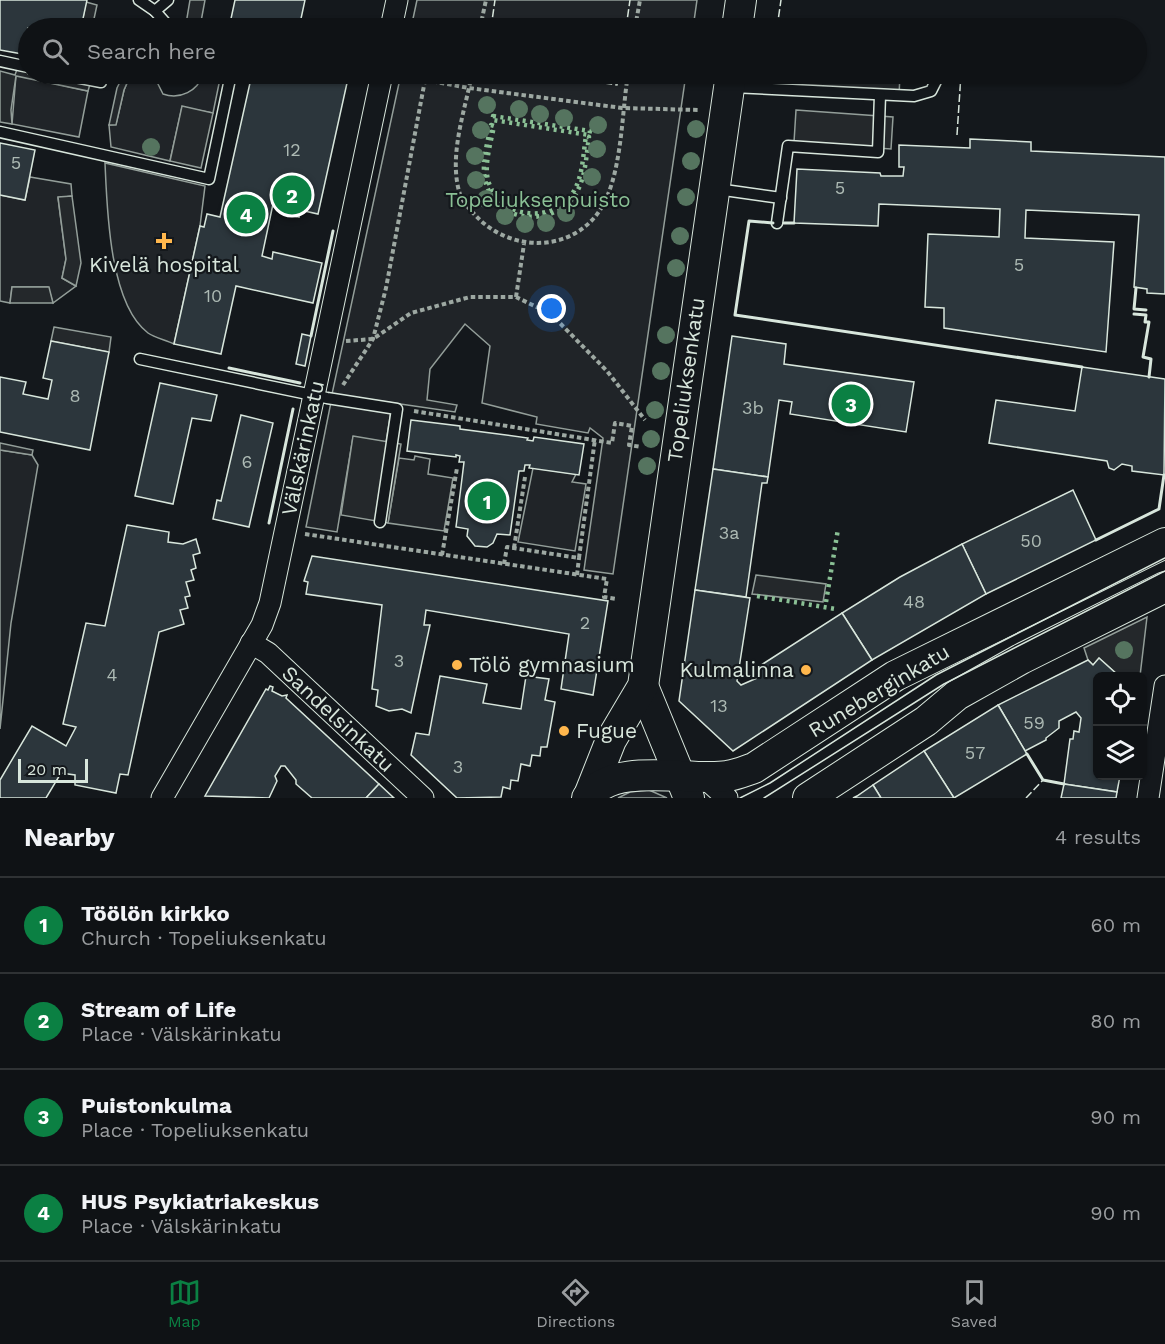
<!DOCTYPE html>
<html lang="en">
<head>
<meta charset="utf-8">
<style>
	:root { --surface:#0f1215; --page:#1d2022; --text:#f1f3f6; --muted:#9b9ea0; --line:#2f3234; --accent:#0b8043 }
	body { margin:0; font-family:"Work Sans",sans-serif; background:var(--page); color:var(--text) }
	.controls { position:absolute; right:18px; bottom:18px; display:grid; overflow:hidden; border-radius:9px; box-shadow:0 2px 4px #0004 }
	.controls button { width:54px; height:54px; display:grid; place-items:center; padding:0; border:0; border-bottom:2px solid var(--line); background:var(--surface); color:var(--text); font:30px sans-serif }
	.scale { position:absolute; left:18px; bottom:15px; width:70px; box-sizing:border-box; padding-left:6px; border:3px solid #d8e6dc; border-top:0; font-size:16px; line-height:21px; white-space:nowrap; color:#d8e6dc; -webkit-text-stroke:4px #14181c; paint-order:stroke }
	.you { position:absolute; left:552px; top:309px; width:21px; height:21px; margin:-15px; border:4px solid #fff; border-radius:50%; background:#1a73e8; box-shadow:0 0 0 9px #1a73e833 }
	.badge { display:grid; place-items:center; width:39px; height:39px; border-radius:50%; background:var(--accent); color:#fff; font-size:20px; font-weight:700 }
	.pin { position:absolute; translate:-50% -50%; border:3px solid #fff; box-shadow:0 2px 6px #0006 }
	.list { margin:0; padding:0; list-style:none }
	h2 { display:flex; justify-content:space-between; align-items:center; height:78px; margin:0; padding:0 24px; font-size:26px }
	h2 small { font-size:20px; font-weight:400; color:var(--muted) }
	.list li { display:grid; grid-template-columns:39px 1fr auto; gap:18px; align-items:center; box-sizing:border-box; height:96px; padding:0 24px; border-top:2px solid var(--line) }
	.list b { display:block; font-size:22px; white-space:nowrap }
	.list p { margin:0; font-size:20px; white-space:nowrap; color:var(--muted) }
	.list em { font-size:20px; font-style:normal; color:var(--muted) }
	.icon { flex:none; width:33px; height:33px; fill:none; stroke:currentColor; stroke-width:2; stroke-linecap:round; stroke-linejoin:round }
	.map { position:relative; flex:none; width:1165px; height:798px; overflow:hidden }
	.search { position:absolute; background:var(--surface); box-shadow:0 2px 4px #0004; left:18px; right:18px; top:18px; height:66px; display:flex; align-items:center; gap:15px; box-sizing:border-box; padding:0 21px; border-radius:33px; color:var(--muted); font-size:22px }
	.sheet { height:462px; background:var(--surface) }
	nav { display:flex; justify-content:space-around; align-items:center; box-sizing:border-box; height:84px; border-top:2px solid var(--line); background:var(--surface); font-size:16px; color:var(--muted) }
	nav a { display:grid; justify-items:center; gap:3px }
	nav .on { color:var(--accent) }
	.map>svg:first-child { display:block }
	.green { fill:#202428; stroke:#939e99; stroke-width:1.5 }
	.parking { fill:#24282b; stroke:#939e99; stroke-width:1.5 }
	.building { fill:#2c363c; stroke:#d8e6dc; stroke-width:1.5 }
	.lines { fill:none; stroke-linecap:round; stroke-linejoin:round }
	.lane-casing { stroke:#d8e6dc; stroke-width:13 }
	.street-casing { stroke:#d8e6dc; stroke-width:23 }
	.secondary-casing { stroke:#d8e6dc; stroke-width:32 }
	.path { stroke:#9da8a2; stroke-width:4; stroke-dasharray:4.5 3; stroke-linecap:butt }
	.lane { stroke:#14181c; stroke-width:10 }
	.street { stroke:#14181c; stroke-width:21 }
	.secondary { stroke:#14181c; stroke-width:30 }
	.tram { stroke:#d8e6dc; stroke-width:1.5 }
	.hedge { stroke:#8ac095; stroke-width:4.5; stroke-dasharray:3 4.5; stroke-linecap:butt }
	.fence { stroke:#d8e6dc; stroke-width:1.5; stroke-dasharray:8 3; stroke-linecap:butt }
	.wall { stroke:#d8e6dc; stroke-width:3 }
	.tree { fill:#55745f }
	.poi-dot { fill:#ffb74d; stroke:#14181c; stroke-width:2 }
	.labels { text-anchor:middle; stroke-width:4.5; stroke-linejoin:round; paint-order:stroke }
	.number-label { font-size:18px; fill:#adbab4 }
	.park-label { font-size:21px; fill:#8ac095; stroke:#14181c }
	.poi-label { font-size:21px; fill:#d8e6dc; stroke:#14181c; text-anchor:start }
	.street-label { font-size:21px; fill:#d8e6dc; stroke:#14181c }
</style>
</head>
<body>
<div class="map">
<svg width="1165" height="798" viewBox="0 0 1165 798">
	<rect width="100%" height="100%" fill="#14181c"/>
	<g class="green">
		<path d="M 417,0 L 697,0 L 693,28 L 411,28 Z"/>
		<path d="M 131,74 L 158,74 L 158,84 L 163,94 C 180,100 198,91 203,74 L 221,74 L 213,113 L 182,107 L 170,161 L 111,147 L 109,125 L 116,124 L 124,90 Z"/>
		<path d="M 401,74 L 686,74 L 613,574 L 584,570 L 603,438 L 590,428 L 588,433 L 536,424 L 537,417 L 482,403 L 490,346 L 465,324 L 430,369 L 427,400 L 457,405 L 455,412 L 332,394 Z"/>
		<path d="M 16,75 L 88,91 L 79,137 L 12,124 Z"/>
		<path d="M 105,163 L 205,186 L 200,226 L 174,344 C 166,340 155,338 148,333 C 109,304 107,207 105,163 Z"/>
		<path d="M 30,177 L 71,184 L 72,196 L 58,198 L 66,259 L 62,278 L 76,286 L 53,303 L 48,287 L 12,287 L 10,303 L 0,301 L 0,195 L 25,200 Z"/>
		<path d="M 331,402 L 391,411 L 386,442 L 353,437 L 337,532 L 306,527 Z"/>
		<path d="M 0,450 L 32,455 L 38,465 L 11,623 L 0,729 Z"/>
		<path d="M 415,456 L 430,459 L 428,474 L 453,478 L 444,531 L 388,523 L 399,458 L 414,460 Z"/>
		<path d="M 533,468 L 576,474 L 572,482 L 586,484 L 575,551 L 518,542 Z"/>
		<path d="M 649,790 L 667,798 L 618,798 L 630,792 Z"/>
	</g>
	<g class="parking">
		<path d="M 190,0 L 205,0 L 200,27 L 186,24 Z"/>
		<path d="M 86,2 L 97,5 L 92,28 L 81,28 Z"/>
		<path d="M 17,69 L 28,71 L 28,74 L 90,84 L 88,91 L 16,76 L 11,110 L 12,124 L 0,122 L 0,71 L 15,75 Z"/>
		<path d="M 124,74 L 131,74 L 124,90 L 116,125 L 109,125 L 117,88 Z"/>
		<path d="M 799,74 L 900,74 L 899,96 L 798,92 Z"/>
		<path d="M 182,106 L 213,113 L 201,168 L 170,161 Z"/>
		<path d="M 796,110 L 893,117 L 891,149 L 794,142 Z"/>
		<path d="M 72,196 L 81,263 L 76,286 L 62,278 L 66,259 L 58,197 Z"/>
		<path d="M 12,287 L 49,287 L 53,303 L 10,303 Z"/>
		<path d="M 54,327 L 111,337 L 109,352 L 51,341 Z"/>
		<path d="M 353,436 L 401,444 L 388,523 L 341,515 Z"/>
		<path d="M 0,443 L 33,450 L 32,455 L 0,450 Z"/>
		<path d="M 756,575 L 826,584 L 823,602 L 752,594 Z"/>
		<path d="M 1147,617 L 1140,676 L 1119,676 L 1099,658 L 1093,665 L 1088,660 L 1084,648 Z"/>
	</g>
	<g class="building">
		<path d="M 0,0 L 87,0 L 81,28 L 28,28 L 28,55 L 0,50 Z"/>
		<path d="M 235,0 L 305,0 L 299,28 L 229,28 Z"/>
		<path d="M 252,74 L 349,74 L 318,214 L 300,210 L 299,217 L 285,214 L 287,207 L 273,204 L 262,256 L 272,259 L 273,252 L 322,263 L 313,303 L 236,286 L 221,354 L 174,344 L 200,226 L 204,227 L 207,214 L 220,217 Z"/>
		<path d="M 970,139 L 1031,142 L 1031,151 L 1165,157 L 1165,294 L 1147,293 L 1147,289 L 1134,287 L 1139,215 L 1026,210 L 1025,238 L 1114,242 L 1106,352 L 944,328 L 944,308 L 925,307 L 928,234 L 999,237 L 1000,209 L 879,204 L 878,226 L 794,223 L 797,169 L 880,173 L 881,176 L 903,176 L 904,167 L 899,167 L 899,145 L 970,148 Z"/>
		<path d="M 0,143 L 35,150 L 25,200 L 0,195 Z"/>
		<path d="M 302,334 L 311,336 L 305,366 L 296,364 Z"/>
		<path d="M 732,336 L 786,344 L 784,364 L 914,382 L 906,432 L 790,414 L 792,402 L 779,400 L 768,477 L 713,469 Z"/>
		<path d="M 51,341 L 109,352 L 90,450 L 0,432 L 0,377 L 26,382 L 23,394 L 48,399 L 52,380 L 43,378 Z"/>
		<path d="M 1082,367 L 1165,379 L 1164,475 L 1132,471 L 1132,466 L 1122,464 L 1114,470 L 1109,468 L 1107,461 L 989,443 L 996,400 L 1075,411 Z"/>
		<path d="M 160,383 L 217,395 L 211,421 L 192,418 L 173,504 L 135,496 Z"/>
		<path d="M 241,415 L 273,423 L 249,527 L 213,519 L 217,500 L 221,501 Z"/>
		<path d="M 411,420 L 460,426 L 460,429 L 528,438 L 527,440 L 533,441 L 534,437 L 584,444 L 579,475 L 529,468 L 530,465 L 525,465 L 524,471 L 519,471 L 510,535 L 497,534 L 493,543 L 487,547 L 475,546 L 467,536 L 468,529 L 456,527 L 464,462 L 459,462 L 460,456 L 456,455 L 456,457 L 407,451 Z"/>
		<path d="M 713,469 L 768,477 L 767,483 L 762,483 L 746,597 L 695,590 Z"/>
		<path d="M 1073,490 L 1096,540 L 986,594 L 962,544 Z"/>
		<path d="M 127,525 L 169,532 L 168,542 L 183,544 L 196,539 L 200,553 L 193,555 L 196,568 L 191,570 L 194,580 L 186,582 L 190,596 L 185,597 L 188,608 L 180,610 L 184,624 L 159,632 L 128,775 L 120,774 L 116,793 L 75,785 L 75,775 L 61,773 L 46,798 L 0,798 L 0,780 L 32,726 L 66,746 L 76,727 L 63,724 L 86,623 L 105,626 Z"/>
		<path d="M 962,544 L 986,594 L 872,660 L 842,613 L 900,577 Z"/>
		<path d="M 312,556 L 608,601 L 593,695 L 561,689 L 569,634 L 426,610 L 424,625 L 430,625 L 411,713 L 402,709 L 389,711 L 376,706 L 378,690 L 372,689 L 382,605 L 306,594 L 308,582 L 304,581 Z"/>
		<path d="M 695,590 L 750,598 L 737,681 L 741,685 L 757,678 L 755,669 L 842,613 L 872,660 L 733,751 L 679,701 Z"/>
		<path d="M 1099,658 L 1119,676 L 1098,676 L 1098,776 L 1120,776 L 1117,792 L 1064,784 L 1070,739 L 1073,739 L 1074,731 L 1079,732 L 1081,718 L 1076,712 L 1059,721 L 1059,728 L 1046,738 L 1046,740 L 1025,751 L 998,705 L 1088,660 L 1093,665 Z"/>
		<path d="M 440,676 L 487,684 L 483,703 L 521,709 L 526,676 L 549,679 L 545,700 L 555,702 L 547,747 L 541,747 L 540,756 L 532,755 L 530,766 L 521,764 L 518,781 L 511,780 L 510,789 L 503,787 L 501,797 L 457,798 L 411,755 L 416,733 L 429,735 Z"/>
		<path d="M 270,686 L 273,687 L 272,691 L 282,696 L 287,695 L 286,698 L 379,784 L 366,798 L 312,798 L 296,784 L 296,780 L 285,766 L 281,766 L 275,776 L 277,781 L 269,798 L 205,796 L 266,689 L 268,690 Z"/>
		<path d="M 998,705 L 1027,754 L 954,798 L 924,751 Z"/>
		<path d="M 924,751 L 954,798 L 881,798 L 873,785 Z"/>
		<path d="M 379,784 L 394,798 L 366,798 Z"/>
		<path d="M 1064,784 L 1117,792 L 1116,798 L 1061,798 Z"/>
		<path d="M 873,785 L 881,798 L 853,798 L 857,796 Z"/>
	</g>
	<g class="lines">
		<defs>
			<g id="lane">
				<path d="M 139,0 L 155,11 L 168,0"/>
				<path d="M 155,11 L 170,28"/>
				<path d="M 0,61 L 28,67"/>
				<path d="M 60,74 L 101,82"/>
				<path d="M 732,87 L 914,96 L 931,91 L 937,79 L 937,74"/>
				<path d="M 0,132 L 209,179 L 231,74"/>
				<path d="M 717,189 L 781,198"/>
				<path d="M 777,223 L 788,146 L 878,152 L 880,95"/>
				<path d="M 140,359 L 327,398 L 397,409 L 380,522"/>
			</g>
			<g id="street">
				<path d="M 391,28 L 397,0"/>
				<path d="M 251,643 L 268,653 L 423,798"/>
				<path d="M 705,778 L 727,798"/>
				<path d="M 162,798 L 262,625 L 270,603 L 382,74"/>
				<path d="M 1148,798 L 1165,686"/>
			</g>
			<g id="secondary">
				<path d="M 737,28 L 741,0"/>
				<path d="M 643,686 L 689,798"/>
				<path d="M 590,793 L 611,740 L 643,686 L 731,74"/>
				<path d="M 587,798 C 614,760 690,782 727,776 C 736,775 745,771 754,768 L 895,676 L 1165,543"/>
				<path d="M 808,798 L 926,721 L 957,695 L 1021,659 L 1165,587"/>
			</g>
		</defs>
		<use href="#lane" class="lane-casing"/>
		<use href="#street" class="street-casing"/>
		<use href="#secondary" class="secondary-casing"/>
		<g class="path">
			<path d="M 480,28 L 486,0"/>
			<path d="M 635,28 L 640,0"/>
			<path d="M 472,74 C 465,110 449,154 459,191 C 462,202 472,212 480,220 C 519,256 583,250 606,199 C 622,164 622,112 628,74"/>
			<path d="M 403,76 L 469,88 L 622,108 L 699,110"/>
			<path d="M 516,297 L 524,244"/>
			<path d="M 346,341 L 373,339 L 411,313 L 470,297 L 516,297 L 551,314 L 607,371 L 645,420"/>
			<path d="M 343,385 L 373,339 L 386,288 L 425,80"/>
			<path d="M 414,411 L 612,443 L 615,423 L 632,426 L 629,445 L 641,447"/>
			<path d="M 305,534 L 607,579 L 604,597 L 617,599"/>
			<path d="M 514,548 L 525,477"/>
			<path d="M 442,555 L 457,468"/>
			<path d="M 504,564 L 507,547 L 579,558 L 595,439"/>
			<path d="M 577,575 L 579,558"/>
			<path d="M 1116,674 L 1139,676"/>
		</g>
		<use href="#lane" class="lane"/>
		<use href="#street" class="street"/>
		<use href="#secondary" class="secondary"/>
		<g class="tram">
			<path d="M 740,798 L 770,783 L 936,675 L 1165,558"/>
			<path d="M 764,798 L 944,684 L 1165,571"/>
		</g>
		<g class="hedge">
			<path d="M 493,116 L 590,131 L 589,135 L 493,120 Z"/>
			<path d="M 491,125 L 494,126 C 491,142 484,164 488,180 C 498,218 551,225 572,194 C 583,178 583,154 586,136 L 589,137 C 586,156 586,178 575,195 C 556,225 502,225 488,189 C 479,169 487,146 491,125 Z"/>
			<path d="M 757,596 L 836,609"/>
			<path d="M 826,602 L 838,529"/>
		</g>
		<g class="fence">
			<path d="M 491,28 L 495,0"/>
			<path d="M 626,28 L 630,0"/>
			<path d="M 777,28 L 781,0"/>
			<path d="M 550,74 L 617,85 L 619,74"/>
			<path d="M 957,135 L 961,74"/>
			<path d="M 1026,798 L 1043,780"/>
		</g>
		<g class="wall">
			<path d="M 773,223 L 749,221 L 735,315 L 1082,367"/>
			<path d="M 784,223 L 794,223"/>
			<path d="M 1136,288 L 1134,309 L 1146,310"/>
			<path d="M 1134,314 L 1146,315 L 1145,322 L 1149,322 L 1143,357 L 1151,359 L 1149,377"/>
			<path d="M 311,336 L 333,231"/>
			<path d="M 229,368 L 300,383"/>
			<path d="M 269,523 L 293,409"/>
			<path d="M 1096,540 L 1159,509 L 1164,475"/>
			<path d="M 1027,754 L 1043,780 L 1064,784"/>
		</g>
	</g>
	<g class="tree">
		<circle cx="487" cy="105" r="9"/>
		<circle cx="519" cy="109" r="9"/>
		<circle cx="540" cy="114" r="9"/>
		<circle cx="564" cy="118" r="9"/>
		<circle cx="598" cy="125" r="9"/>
		<circle cx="696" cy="129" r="9"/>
		<circle cx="481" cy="130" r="9"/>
		<circle cx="151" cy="147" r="9"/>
		<circle cx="597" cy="149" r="9"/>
		<circle cx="475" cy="156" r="9"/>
		<circle cx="691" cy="161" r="9"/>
		<circle cx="592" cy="177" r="9"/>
		<circle cx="476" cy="180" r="9"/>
		<circle cx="686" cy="197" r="9"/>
		<circle cx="486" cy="199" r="9"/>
		<circle cx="566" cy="213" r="9"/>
		<circle cx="505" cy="216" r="9"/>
		<circle cx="546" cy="223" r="9"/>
		<circle cx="525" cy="224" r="9"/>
		<circle cx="680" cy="236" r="9"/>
		<circle cx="676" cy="268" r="9"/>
		<circle cx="666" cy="335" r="9"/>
		<circle cx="661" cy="371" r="9"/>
		<circle cx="655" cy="410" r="9"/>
		<circle cx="651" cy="439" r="9"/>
		<circle cx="647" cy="466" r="9"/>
		<circle cx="1124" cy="650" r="9"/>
	</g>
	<g class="poi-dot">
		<path d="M161 232h6v6h6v6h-6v6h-6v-6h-6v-6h6z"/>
		<circle cx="457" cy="665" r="6"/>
		<circle cx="806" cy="670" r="6"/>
		<circle cx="564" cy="731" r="6"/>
	</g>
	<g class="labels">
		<g class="number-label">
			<text x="292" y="156">12</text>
			<text x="16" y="169">5</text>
			<text x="840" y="194">5</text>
			<text x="1019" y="271">5</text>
			<text x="213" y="302">10</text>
			<text x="75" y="402">8</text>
			<text x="753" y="414">3b</text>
			<text x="247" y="468">6</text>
			<text x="729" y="539">3a</text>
			<text x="1031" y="547">50</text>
			<text x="914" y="608">48</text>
			<text x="585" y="629">2</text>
			<text x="399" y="667">3</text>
			<text x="112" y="681">4</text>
			<text x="719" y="712">13</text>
			<text x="1034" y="729">59</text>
			<text x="975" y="759">57</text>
			<text x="458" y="773">3</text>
		</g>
		<g class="park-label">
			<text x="538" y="207">Topeliuksenpuisto</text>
		</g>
		<g class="poi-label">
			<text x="164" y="272" text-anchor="middle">Kivelä hospital</text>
			<text x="469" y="672">Tölö gymnasium</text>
			<text x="794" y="677" text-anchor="end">Kulmalinna</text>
			<text x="576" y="738">Fugue</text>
		</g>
		<g class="street-label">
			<text transform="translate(686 380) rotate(-82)" y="7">Topeliuksenkatu</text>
			<text transform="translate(303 448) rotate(-78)" y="7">Välskärinkatu</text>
			<text transform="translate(879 691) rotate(-31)" y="7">Runeberginkatu</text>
			<text transform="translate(338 719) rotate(43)" y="7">Sandelsinkatu</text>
		</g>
	</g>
</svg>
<div class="controls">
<button><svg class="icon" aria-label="locate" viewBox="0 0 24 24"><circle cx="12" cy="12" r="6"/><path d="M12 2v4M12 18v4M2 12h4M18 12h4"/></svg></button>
<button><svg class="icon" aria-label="layers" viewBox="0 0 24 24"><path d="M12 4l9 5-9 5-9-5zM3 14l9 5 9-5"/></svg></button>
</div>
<div class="scale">20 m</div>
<div class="you"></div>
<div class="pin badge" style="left:487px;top:501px">1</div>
<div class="pin badge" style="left:292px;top:195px">2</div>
<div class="pin badge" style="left:851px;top:404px">3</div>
<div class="pin badge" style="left:246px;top:214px">4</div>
<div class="search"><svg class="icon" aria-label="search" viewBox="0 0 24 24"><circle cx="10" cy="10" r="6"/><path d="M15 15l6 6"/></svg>Search here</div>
</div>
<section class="sheet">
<h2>Nearby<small>4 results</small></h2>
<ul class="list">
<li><span class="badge">1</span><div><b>Töölön kirkko</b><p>Church · Topeliuksenkatu</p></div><em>60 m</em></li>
<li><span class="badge">2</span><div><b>Stream of Life</b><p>Place · Välskärinkatu</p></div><em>80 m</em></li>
<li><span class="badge">3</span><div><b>Puistonkulma</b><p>Place · Topeliuksenkatu</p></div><em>90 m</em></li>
<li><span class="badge">4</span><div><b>HUS Psykiatriakeskus</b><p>Place · Välskärinkatu</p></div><em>90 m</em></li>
</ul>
</section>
<nav>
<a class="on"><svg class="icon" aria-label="map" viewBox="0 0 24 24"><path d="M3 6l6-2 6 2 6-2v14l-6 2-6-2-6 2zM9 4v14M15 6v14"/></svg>Map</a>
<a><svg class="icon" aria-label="directions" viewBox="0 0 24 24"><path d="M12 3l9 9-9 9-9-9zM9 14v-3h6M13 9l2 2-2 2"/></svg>Directions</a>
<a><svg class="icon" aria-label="saved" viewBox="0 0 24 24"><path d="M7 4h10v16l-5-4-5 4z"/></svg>Saved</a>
</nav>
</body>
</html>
